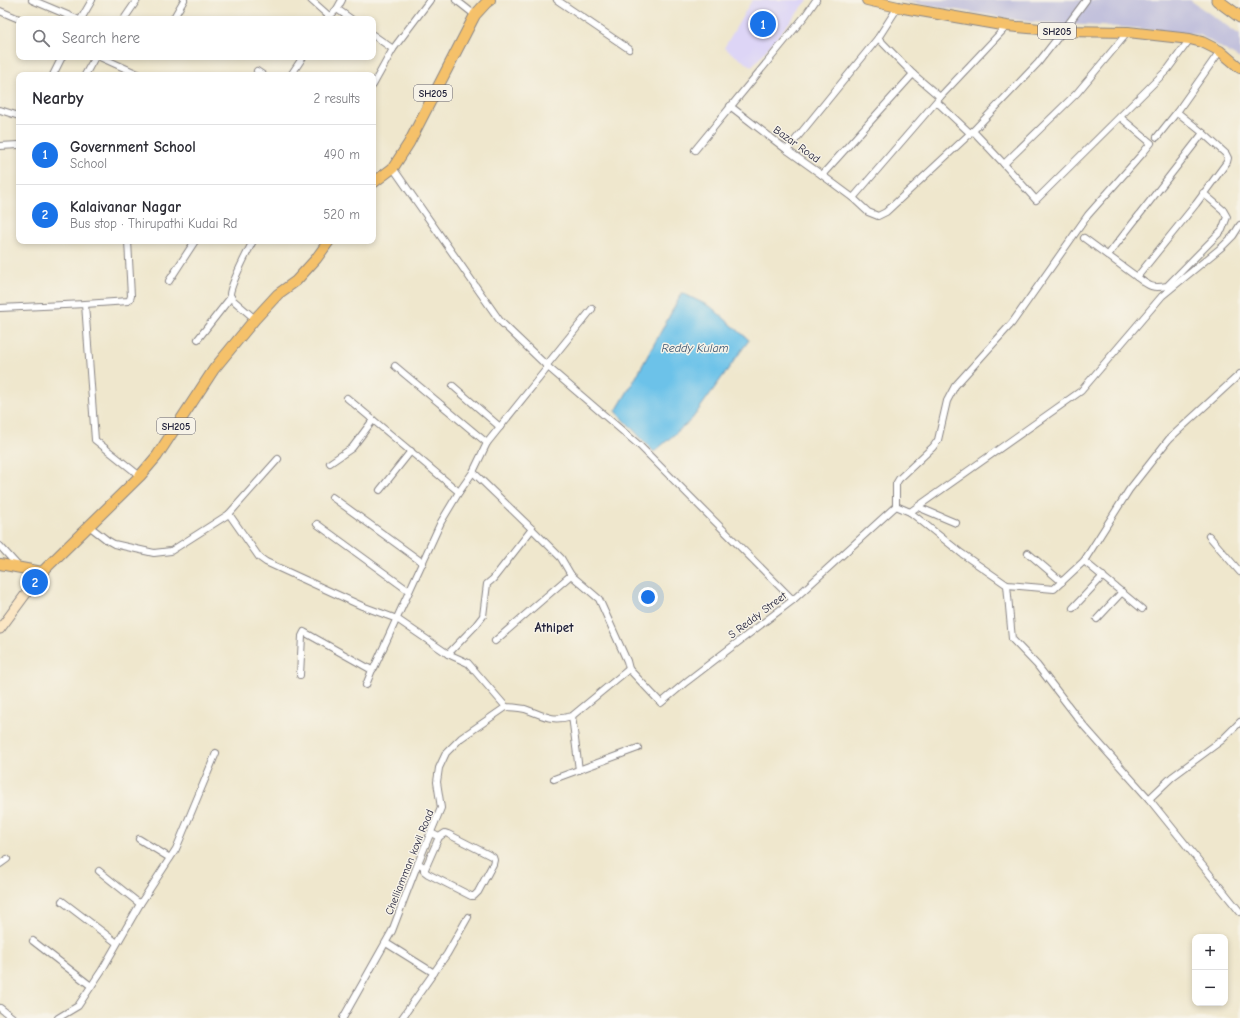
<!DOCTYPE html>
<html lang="en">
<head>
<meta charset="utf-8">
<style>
	:root { --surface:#fff; --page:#f7f7f7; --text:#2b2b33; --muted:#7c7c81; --line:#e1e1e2; --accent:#1a73e8 }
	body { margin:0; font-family:"Comic Neue",sans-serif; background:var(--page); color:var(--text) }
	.controls { position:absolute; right:12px; bottom:12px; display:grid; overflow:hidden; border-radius:8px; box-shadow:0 2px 6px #0003 }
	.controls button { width:36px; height:36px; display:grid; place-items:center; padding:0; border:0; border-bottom:1px solid var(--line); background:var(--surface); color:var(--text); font:20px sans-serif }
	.you { position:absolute; left:648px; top:597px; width:14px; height:14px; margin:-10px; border:3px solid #fff; border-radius:50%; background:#1a73e8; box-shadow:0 0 0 6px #1a73e833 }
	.badge { display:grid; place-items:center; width:26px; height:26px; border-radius:50%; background:var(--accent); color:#fff; font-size:13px; font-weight:700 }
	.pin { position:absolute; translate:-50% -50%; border:2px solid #fff; box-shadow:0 1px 4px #0006 }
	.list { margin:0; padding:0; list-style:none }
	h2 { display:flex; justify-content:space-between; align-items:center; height:52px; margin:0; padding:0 16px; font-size:17px }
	h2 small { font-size:13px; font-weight:400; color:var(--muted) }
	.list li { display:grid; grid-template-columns:26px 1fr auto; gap:12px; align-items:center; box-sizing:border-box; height:60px; padding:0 16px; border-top:1px solid var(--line) }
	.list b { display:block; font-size:15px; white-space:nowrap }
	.list p { margin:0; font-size:13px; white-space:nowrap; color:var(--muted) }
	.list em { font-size:13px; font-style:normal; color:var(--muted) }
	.icon { flex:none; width:22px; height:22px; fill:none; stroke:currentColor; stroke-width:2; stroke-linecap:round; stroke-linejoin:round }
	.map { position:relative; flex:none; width:1240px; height:1018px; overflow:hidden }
	.search { position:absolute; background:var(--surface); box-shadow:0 2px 6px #0003; left:16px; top:16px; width:360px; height:44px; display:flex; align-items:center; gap:10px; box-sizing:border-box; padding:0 14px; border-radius:8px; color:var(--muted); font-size:15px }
	.panel { position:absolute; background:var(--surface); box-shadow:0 2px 6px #0003; left:16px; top:72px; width:360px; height:172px; border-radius:8px }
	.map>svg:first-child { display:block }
	.built { fill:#ddd5f6 }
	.industrial { fill:#c2c1dc }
	.water { fill:#6cc2e9; stroke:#477292 }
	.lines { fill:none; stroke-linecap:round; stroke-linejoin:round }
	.street-casing { stroke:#888484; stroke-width:8 }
	.secondary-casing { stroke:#888484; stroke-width:11 }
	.primary-casing { stroke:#888484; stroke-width:12 }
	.highway-casing { stroke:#888484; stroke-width:13 }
	.street { stroke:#fff; stroke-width:6 }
	.secondary { stroke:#fbe6c4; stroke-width:9 }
	.primary { stroke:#f5c16b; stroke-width:10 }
	.highway { stroke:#f5c16b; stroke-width:11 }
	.labels { text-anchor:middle; stroke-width:3; stroke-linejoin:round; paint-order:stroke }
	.shield { fill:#f7f3e8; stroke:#62616f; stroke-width:1 }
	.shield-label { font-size:10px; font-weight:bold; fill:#22223b }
	.street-label { font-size:11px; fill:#22223b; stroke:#f7f3e8 }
	.water-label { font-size:12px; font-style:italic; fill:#38526f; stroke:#f7f3e8 }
	.quarter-label { font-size:13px; font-weight:bold; fill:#22223b; stroke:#f7f3e8 }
</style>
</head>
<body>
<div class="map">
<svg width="1240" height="1018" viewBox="0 0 1240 1018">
	<rect width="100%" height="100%" fill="#f7f3e8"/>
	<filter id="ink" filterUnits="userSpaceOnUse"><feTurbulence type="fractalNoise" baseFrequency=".025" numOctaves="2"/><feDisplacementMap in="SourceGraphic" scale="8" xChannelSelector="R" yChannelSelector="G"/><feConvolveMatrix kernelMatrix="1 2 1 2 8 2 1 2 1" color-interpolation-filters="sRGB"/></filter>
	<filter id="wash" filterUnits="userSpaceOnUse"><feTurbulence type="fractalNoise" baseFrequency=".012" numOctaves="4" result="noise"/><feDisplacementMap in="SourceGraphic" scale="16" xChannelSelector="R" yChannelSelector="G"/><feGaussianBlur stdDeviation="0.9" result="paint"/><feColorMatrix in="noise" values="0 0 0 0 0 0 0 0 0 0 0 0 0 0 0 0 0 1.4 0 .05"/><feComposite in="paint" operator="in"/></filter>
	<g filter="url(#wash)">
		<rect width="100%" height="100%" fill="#efe7cd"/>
		<path class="built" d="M 752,0 L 808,0 L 752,67 L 724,48 Z"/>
		<path class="industrial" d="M 895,0 L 1190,0 L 1240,35 L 1240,59 L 1200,35 L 1134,28 L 1031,22 Z"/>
		<path class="water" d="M 682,293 L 711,307 L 749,340 L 692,419 L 654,452 L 616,411 L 635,379 Z"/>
	</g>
	<g filter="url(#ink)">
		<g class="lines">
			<defs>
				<g id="street">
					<path d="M 32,0 L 77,19"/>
					<path d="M 311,0 L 329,16"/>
					<path d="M 456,0 L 475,15"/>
					<path d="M 557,0 L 629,49"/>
					<path d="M 337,9 L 351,19"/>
					<path d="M 0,11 L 19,19"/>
					<path d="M 81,19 L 92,0"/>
					<path d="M 124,19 L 137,0"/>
					<path d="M 173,19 L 184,0"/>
					<path d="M 327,19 L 337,9 L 342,0"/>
					<path d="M 373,35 L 393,49 L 430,0"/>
					<path d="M 878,38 L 913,74 L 940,97"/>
					<path d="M 100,57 L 140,75"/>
					<path d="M 257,71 L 263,75"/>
					<path d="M 53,75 L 62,57"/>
					<path d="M 85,75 L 95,57"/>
					<path d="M 291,75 L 303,57"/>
					<path d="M 373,85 L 393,49"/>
					<path d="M 937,102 L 970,133"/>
					<path d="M 730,106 L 787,150 L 822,175 L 853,198 L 868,212 L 878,216 L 886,212 L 973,131 L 1038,63 L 1063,31 L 1086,0"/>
					<path d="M 0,110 L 19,116"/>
					<path d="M 973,131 L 1004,164 L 1036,200 L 1168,69 L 1190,39"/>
					<path d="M 1157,137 L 1177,112 L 1220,51"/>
					<path d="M 0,146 L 19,145"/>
					<path d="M 695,150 L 805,16 L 816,0"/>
					<path d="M 787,150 L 878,38 L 898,7"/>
					<path d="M 1004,164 L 1077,93 L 1128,32"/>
					<path d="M 393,168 L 500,321 L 548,367 L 640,446 L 793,600"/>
					<path d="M 822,175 L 913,74"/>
					<path d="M 853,198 L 940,97 L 1007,26"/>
					<path d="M 1084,238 L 1137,277 L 1196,204 L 1227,162 L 1228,158 L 1226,154 L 1203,133"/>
					<path d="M 253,241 C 247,253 231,283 230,294 C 230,297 231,297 233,300 L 255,319"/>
					<path d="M 1108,255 L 1203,133 L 1177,112"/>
					<path d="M 1137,277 C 1149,286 1152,289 1167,286 L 1222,230 L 1227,217 L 1223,210 L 1203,193"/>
					<path d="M 169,281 L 195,241"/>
					<path d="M 85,304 L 128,301 L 130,299 L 131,296 L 128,241"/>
					<path d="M 0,308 L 85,304 L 95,440 L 140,476"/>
					<path d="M 198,339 L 231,297"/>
					<path d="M 395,366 L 487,443"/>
					<path d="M 546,366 L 592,309"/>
					<path d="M 453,386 L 500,427"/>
					<path d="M 347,398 L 459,492"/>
					<path d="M 330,463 L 352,448 L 373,420"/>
					<path d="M 473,472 L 532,529 L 493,579 L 487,584 L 483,616 L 476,625 L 448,654 L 468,663 L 506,707 C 512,707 519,708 525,709 C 545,716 551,722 572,716 L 629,669"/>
					<path d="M 380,490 L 411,451"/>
					<path d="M 332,497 L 423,563"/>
					<path d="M 896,506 L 896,484 L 899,479 L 933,447 L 938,440 L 947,401 L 955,386 L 1012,323 L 1088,215 L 1142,154 L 1151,143 L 1120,117"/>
					<path d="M 896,506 L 910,512 L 961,553 L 1007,585 L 1054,589 L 1084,561 L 1129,490 L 1169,439 L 1240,374"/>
					<path d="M 918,507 L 956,523"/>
					<path d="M 910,512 L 1081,391 L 1162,296 L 1223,246 L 1233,236 L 1240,225"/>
					<path d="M 229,514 L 259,557 L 266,562 L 362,606 L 397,619 L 448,654"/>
					<path d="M 317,524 L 409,591"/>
					<path d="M 89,526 L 107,540 L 114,544 L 154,553 L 171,551 L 229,514 L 278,459"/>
					<path d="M 532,529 L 561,558 L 571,575 L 599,599 L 627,661 L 629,669 L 661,703 L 686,682 L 793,600 L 896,506"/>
					<path d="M 1209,536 L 1240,572"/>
					<path d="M 0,546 L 19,567"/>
					<path d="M 1028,553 L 1062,582"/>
					<path d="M 1084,561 L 1142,609"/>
					<path d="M 1007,585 L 1012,639 L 1037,665 L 1084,726 L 1149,799 L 1240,912"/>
					<path d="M 1073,608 L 1103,576"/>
					<path d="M 1097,619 L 1122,592"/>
					<path d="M 495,641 L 571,575"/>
					<path d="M 300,675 L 302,636 L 304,632 L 370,669 L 372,670 L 374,668 L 441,522 L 459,492 L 473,472 L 487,443 L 548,367"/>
					<path d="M 366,685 L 372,670"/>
					<path d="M 572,716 L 579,770"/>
					<path d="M 554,779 L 638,748"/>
					<path d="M 1149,799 L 1172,777 L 1222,740 L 1240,722"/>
					<path d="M 139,839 L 170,858"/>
					<path d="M 418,863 L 424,867 L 424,871 L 428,874 L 471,896 L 474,896 L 478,892 L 493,864 L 494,860 L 493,857 L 448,834 L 445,833 L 439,837 L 431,833"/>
					<path d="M 0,864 L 7,859"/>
					<path d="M 425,869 L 439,837"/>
					<path d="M 99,871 L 140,904"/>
					<path d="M 62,901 L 117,943"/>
					<path d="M 33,941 L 91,986"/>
					<path d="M 386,943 L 434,973"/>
					<path d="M 0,1008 L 13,1018"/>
					<path d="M 58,1018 L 78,1006 L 102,970 L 140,904 L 176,849 L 216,753"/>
					<path d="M 343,1018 L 392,931 L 418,863 L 441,808 L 437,782 L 439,768 L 446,753 L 461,738 L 506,707"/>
					<path d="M 402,1018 L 447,954 L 468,917"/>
				</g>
				<path id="secondary" d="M 0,629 L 42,572"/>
				<g id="primary">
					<path d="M 867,0 L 898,7 L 1007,26 L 1063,31 L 1128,32 L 1190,39 L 1202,42 L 1220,51 L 1240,68"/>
					<path d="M 373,183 L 393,168 L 409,143 L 475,15 L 486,3 L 490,0"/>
					<path d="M 0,564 L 42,572 L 140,476 L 157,456 L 214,369 L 255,319 L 278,294 L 296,281 L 316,259 L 329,241"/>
				</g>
				<path id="highway" d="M 1217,0 L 1240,17"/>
			</defs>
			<use href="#street" class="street-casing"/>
			<use href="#secondary" class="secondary-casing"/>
			<use href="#primary" class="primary-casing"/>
			<use href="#highway" class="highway-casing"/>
			<use href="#street" class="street"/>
			<use href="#secondary" class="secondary"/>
			<use href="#primary" class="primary"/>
			<use href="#highway" class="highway"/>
		</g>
	</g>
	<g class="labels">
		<g class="shield">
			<rect x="1038" y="23" width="38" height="16" rx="3"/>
			<rect x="414" y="85" width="38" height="16" rx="3"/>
			<rect x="157" y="418" width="38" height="16" rx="3"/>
		</g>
		<g class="shield-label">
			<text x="1057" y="35">SH205</text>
			<text x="433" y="97">SH205</text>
			<text x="176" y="430">SH205</text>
		</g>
		<g class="street-label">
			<text transform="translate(797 144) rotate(36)" y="4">Bazar Road</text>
			<text transform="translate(757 615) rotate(-37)" y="4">S Reddy Street</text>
			<text transform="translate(409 862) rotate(-68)" y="4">Chelliamman kovil Road</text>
		</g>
		<g class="water-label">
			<text x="695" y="352">Reddy Kulam</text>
		</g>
		<g class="quarter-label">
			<text x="554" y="632">Athipet</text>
		</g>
	</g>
</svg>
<div class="controls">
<button>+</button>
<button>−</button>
</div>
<div class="you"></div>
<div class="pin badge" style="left:763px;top:24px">1</div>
<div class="pin badge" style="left:35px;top:582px">2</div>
<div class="search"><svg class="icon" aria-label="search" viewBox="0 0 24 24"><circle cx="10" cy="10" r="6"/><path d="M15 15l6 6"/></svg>Search here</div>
<section class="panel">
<h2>Nearby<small>2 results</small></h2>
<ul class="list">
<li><span class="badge">1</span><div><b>Government School</b><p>School</p></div><em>490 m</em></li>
<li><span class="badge">2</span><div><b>Kalaivanar Nagar</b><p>Bus stop · Thirupathi Kudai Rd</p></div><em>520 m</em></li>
</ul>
</section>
</div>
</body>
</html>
